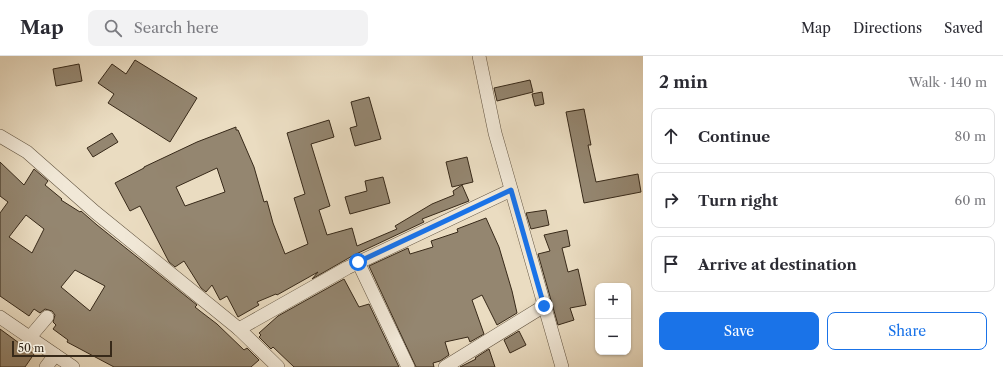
<!DOCTYPE html>
<html lang="en">
<head>
<meta charset="utf-8">
<style>
	:root { --surface:#fff; --page:#f2f2f3; --text:#2b2b33; --muted:#7c7c81; --line:#e1e1e2; --accent:#1a73e8 }
	body { margin:0; font-family:"Libre Caslon Text",serif; background:var(--page); color:var(--text) }
	.controls { position:absolute; right:12px; bottom:12px; display:grid; overflow:hidden; border-radius:8px; box-shadow:0 1px 3px #0004 }
	.controls button { width:36px; height:36px; display:grid; place-items:center; padding:0; border:0; border-bottom:1px solid var(--line); background:var(--surface); color:var(--text); font:20px sans-serif }
	.scale { position:absolute; left:12px; bottom:10px; width:100px; box-sizing:border-box; padding-left:4px; border:2px solid #372919; border-top:0; font-size:11px; line-height:14px; white-space:nowrap; color:#372919; -webkit-text-stroke:3px #f1e8d7; paint-order:stroke }
	.stop { position:absolute; width:12px; height:12px; margin:-9px; border:3px solid #1a73e8; border-radius:50%; background:#fff }
	.stop.end { background:#1a73e8; border-color:#fff; box-shadow:0 1px 4px #0008 }
	.list { margin:0; padding:0; list-style:none }
	h2 { display:flex; justify-content:space-between; align-items:center; height:52px; margin:0; padding:0 16px; font-size:17px }
	h2 small { font-size:13px; font-weight:400; color:var(--muted) }
	.list li { display:grid; grid-template-columns:26px 1fr auto; gap:12px; align-items:center; box-sizing:border-box; height:56px; margin:0 8px 8px; padding:0 8px; border:1px solid var(--line); border-radius:8px }
	.list b { display:block; font-size:15px; white-space:nowrap }
	.list em { font-size:13px; font-style:normal; color:var(--muted) }
	.actions { display:flex; gap:8px; padding:12px 16px }
	.actions a { flex:1; padding:9px 0; border:1px solid var(--accent); border-radius:8px; text-align:center; font-size:14px; color:var(--accent) }
	.actions .main { background:var(--accent); color:#fff }
	.icon { flex:none; width:22px; height:22px; fill:none; stroke:currentColor; stroke-width:2; stroke-linecap:round; stroke-linejoin:round }
	.map { position:relative; flex:none; width:643px; height:311px; overflow:hidden }
	header { display:flex; align-items:center; gap:24px; box-sizing:border-box; height:56px; padding:0 20px; background:var(--surface); border-bottom:1px solid var(--line) }
	header strong { font-size:19px }
	nav { display:flex; gap:22px; margin-inline-start:auto; font-size:14px }
	.search { width:280px; height:36px; background:var(--page); display:flex; align-items:center; gap:10px; box-sizing:border-box; padding:0 14px; border-radius:8px; color:var(--muted); font-size:15px }
	main { display:flex }
	aside { flex:1; background:var(--surface) }
	.map>svg:first-child { display:block }
	.building { fill:#948670; stroke:#372919; fill-rule:evenodd }
	.lines { fill:none; stroke-linecap:round; stroke-linejoin:round }
	.minor-casing { stroke:#645643; stroke-width:14 }
	.minor { stroke:#f1e8d7; stroke-width:13 }
	.route { stroke:#1a73e8; stroke-width:5 }
</style>
</head>
<body>
<header>
<strong>Map</strong>
<div class="search"><svg class="icon" aria-label="search" viewBox="0 0 24 24"><circle cx="10" cy="10" r="6"/><path d="M15 15l6 6"/></svg>Search here</div>
<nav><a>Map</a><a>Directions</a><a>Saved</a></nav>
</header>
<main>
<div class="map">
<svg width="643" height="311" viewBox="0 0 643 311">
	<rect width="100%" height="100%" fill="#eadcc1"/>
	<filter id="stains"><feTurbulence type="fractalNoise" baseFrequency=".005" numOctaves="4"/><feColorMatrix values="0 0 0 0 .2 0 0 0 0 .09 0 0 0 0 .02 0 0 0 .5 -.17"/></filter>
	<radialGradient id="worn" r=".72"><stop offset=".6" stop-color="#630" stop-opacity="0"/><stop offset="1" stop-color="#630" stop-opacity=".3"/></radialGradient>
	<g class="building">
		<path d="M 135,4 L 197,42 L 170,86 L 108,47 L 114,38 L 98,27 L 112,8 L 126,18 Z"/>
		<path d="M 79,8 L 82,25 L 56,30 L 53,13 Z"/>
		<path d="M 530,24 L 533,36 L 497,45 L 494,32 Z"/>
		<path d="M 542,36 L 544,48 L 535,50 L 532,38 Z"/>
		<path d="M 369,41 L 381,83 L 355,90 L 350,72 L 357,70 L 351,46 Z"/>
		<path d="M 584,53 L 591,89 L 588,89 L 596,126 L 638,118 L 641,136 L 584,147 L 566,56 Z"/>
		<path d="M 329,64 L 334,81 L 311,88 L 330,150 L 319,154 L 327,179 L 352,172 L 357,190 L 397,173 L 395,170 L 432,148 L 454,139 L 453,135 L 462,129 L 469,145 L 422,163 L 424,166 L 354,199 L 312,223 L 318,216 L 277,239 L 276,238 L 257,246 L 259,249 L 238,261 L 227,240 L 220,244 L 212,229 L 206,236 L 201,232 L 184,205 L 175,211 L 169,206 L 140,150 L 130,155 L 115,127 L 144,112 L 144,111 L 197,86 L 236,71 L 236,74 L 238,74 L 254,111 L 264,146 L 267,145 L 273,167 L 285,198 L 308,188 L 294,142 L 305,138 L 287,77 ZM 217,112 L 225,136 L 185,150 L 176,131 Z"/>
		<path d="M 112,77 L 118,86 L 93,101 L 87,92 Z"/>
		<path d="M 467,101 L 473,126 L 452,131 L 446,106 Z"/>
		<path d="M 0,106 L 24,129 L 34,113 L 48,125 L 45,129 L 62,143 L 61,144 L 80,156 L 81,155 L 97,169 L 197,249 L 195,251 L 200,255 L 217,268 L 244,294 L 247,292 L 259,304 L 251,311 L 114,311 L 67,286 L 68,284 L 53,273 L 56,269 L 53,266 L 55,259 L 52,255 L 45,253 L 40,257 L 34,253 L 29,260 L 0,240 L 0,157 L 8,146 L 0,140 ZM 26,159 L 44,173 L 32,197 L 9,181 ZM 75,214 L 105,230 L 90,255 L 61,231 Z"/>
		<path d="M 383,121 L 390,147 L 350,158 L 345,141 L 367,135 L 365,125 Z"/>
		<path d="M 546,154 L 549,169 L 531,173 L 526,157 Z"/>
		<path d="M 486,162 L 499,191 L 512,235 L 517,257 L 497,269 L 482,239 L 472,244 L 484,278 L 470,286 L 468,281 L 445,286 L 449,299 L 440,305 L 433,307 L 434,311 L 416,311 L 369,210 L 408,192 L 410,198 L 433,191 L 431,185 L 458,176 L 457,173 Z"/>
		<path d="M 567,174 L 570,190 L 562,192 L 568,216 L 578,213 L 586,249 L 570,252 L 574,264 L 558,269 L 538,198 L 550,195 L 544,179 Z"/>
		<path d="M 344,223 L 359,251 L 369,248 L 399,311 L 294,311 L 273,291 L 271,293 L 259,281 L 261,279 L 259,277 L 278,260 Z"/>
		<path d="M 0,273 L 34,298 L 25,311 L 0,311 Z"/>
		<path d="M 519,275 L 526,289 L 510,297 L 504,284 Z"/>
		<path d="M 489,293 L 495,311 L 460,311 L 476,303 L 475,302 Z"/>
	</g>
	<g class="lines">
		<defs>
			<g id="minor">
				<path d="M 479,0 L 495,77 L 562,311"/>
				<path d="M 0,80 L 27,96 L 95,156 L 239,273 L 278,311"/>
				<path d="M 358,206 L 408,311"/>
				<path d="M 0,261 L 73,311"/>
				<path d="M 239,273 L 347,212 L 511,134"/>
				<path d="M 30,281 L 47,261"/>
				<path d="M 46,311 L 55,299"/>
				<path d="M 445,311 L 544,250"/>
			</g>
		</defs>
		<use href="#minor" class="minor-casing"/>
		<use href="#minor" class="minor"/>
	</g>
	<g class="lines">
		<path class="route" d="M 358,206 L 511,134 L 544,250"/>
	</g>
	<rect width="100%" height="100%" filter="url(#stains)"/>
	<rect width="100%" height="100%" fill="url(#worn)"/>
</svg>
<div class="controls">
<button>+</button>
<button>−</button>
</div>
<div class="scale">50 m</div>
<div class="stop" style="left:358px;top:206px"></div>
<div class="stop end" style="left:544px;top:250px"></div>
</div>
<aside>
<h2>2 min<small>Walk · 140 m</small></h2>
<ul class="list">
<li><svg class="icon" aria-label="ahead" viewBox="0 0 24 24"><path d="M12 20V5M6 11l6-6 6 6"/></svg><div><b>Continue</b></div><em>80 m</em></li>
<li><svg class="icon" aria-label="right" viewBox="0 0 24 24"><path d="M7 20v-9h11M14 6l5 5-5 5"/></svg><div><b>Turn right</b></div><em>60 m</em></li>
<li><svg class="icon" aria-label="arrive" viewBox="0 0 24 24"><path d="M6 21V4h12l-3 4 3 4H6"/></svg><div><b>Arrive at destination</b></div></li>
</ul>
<div class="actions"><a class="main">Save</a><a>Share</a></div>
</aside>
</main>
</body>
</html>
